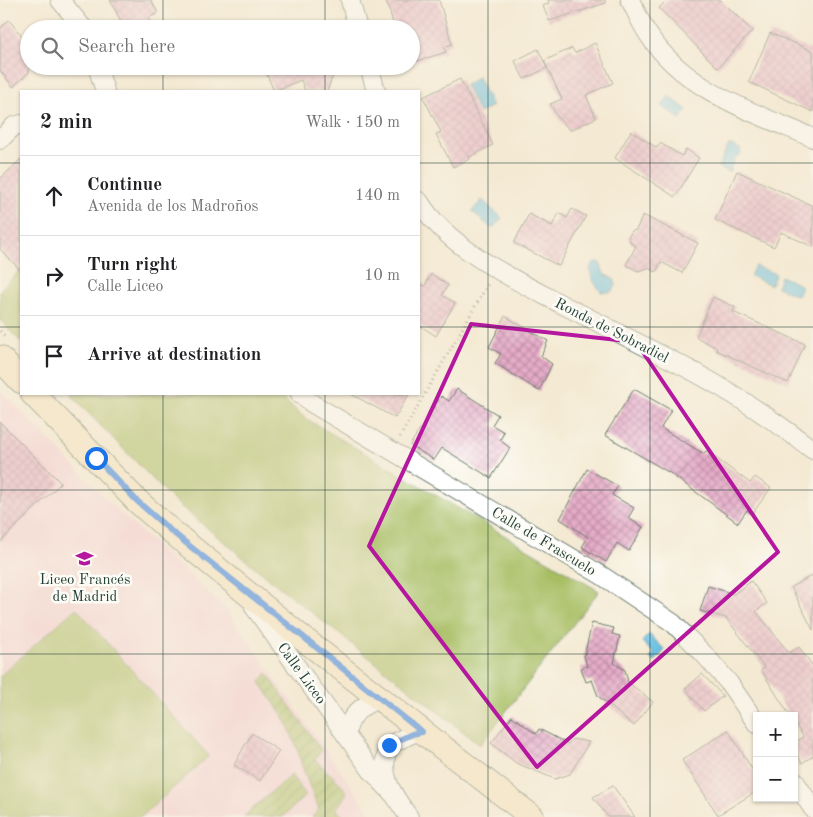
<!DOCTYPE html>
<html lang="en">
<head>
<meta charset="utf-8">
<style>
	:root { --surface:#fff; --page:#f2f2f2; --text:#202124; --muted:#757577; --line:#e0e0e0 }
	body { margin:0; font-family:"Old Standard TT",serif; background:var(--page); color:var(--text) }
	.controls { position:absolute; right:15px; bottom:15px; display:grid; overflow:hidden; border-radius:0px; box-shadow:0 1px 4px #0004 }
	.controls button { width:45px; height:45px; display:grid; place-items:center; padding:0; border:0; border-bottom:1px solid var(--line); background:var(--surface); color:var(--text); font:25px sans-serif }
	.stop { position:absolute; width:15px; height:15px; margin:-11px; border:4px solid #1a73e8; border-radius:50%; background:#fff }
	.stop.end { background:#1a73e8; border-color:#fff; box-shadow:0 1px 5px #0008 }
	.list { margin:0; padding:0; list-style:none }
	h2 { display:flex; justify-content:space-between; align-items:center; height:65px; margin:0; padding:0 20px; font-size:21px }
	h2 small { font-size:16px; font-weight:400; color:var(--muted) }
	.list li { display:grid; grid-template-columns:32px 1fr auto; gap:15px; align-items:center; box-sizing:border-box; height:80px; padding:0 20px; border-top:1px solid var(--line) }
	.list b { display:block; font-size:19px; white-space:nowrap }
	.list p { margin:0; font-size:16px; white-space:nowrap; color:var(--muted) }
	.list em { font-size:16px; font-style:normal; color:var(--muted) }
	.icon { flex:none; width:28px; height:28px; fill:none; stroke:currentColor; stroke-width:2; stroke-linecap:round; stroke-linejoin:round }
	.map { position:relative; flex:none; width:813px; height:817px; overflow:hidden }
	.search { position:absolute; background:var(--surface); box-shadow:0 1px 4px #0004; left:20px; top:20px; width:400px; height:55px; display:flex; align-items:center; gap:12px; box-sizing:border-box; padding:0 18px; border-radius:28px; color:var(--muted); font-size:19px }
	.panel { position:absolute; background:var(--surface); box-shadow:0 1px 4px #0004; left:20px; top:90px; width:400px; height:305px; border-radius:0px }
	.map>svg:first-child { display:block }
	.built { fill:#f6cfd9 }
	.park { fill:#a7bd62; stroke:#637d4b }
	.garden { fill:url(#garden-furrows); stroke:#637d4b }
	.water { fill:#65bfe3; stroke:#427e8c }
	.building { fill:url(#building-cross-hatch) }
	.lines { fill:none; stroke-linecap:round; stroke-linejoin:round }
	.street-casing { stroke:#6a7a6c; stroke-width:20 }
	.secondary-casing { stroke:#6a7a6c; stroke-width:26 }
	.path { stroke:#6a7a6c; stroke-width:3; stroke-dasharray:1 4; stroke-linecap:butt }
	.street { stroke:#fff; stroke-width:18 }
	.secondary { stroke:#f8e7c3; stroke-width:24 }
	.route { stroke:#1a73e8; stroke-width:6 }
	.marked { fill:none; stroke:#b5179e; stroke-width:4; stroke-linejoin:round }
	.grid { fill:none; stroke:#1f3d34; stroke-width:1; stroke-opacity:0.55 }
	.labels { text-anchor:middle; stroke-width:5; stroke-linejoin:round; paint-order:stroke }
	.street-label { font-size:15px; fill:#1f3d34; stroke:#fdfcf7 }
	.poi-label { font-size:15px; fill:#1f3d34; stroke:#fdfcf7 }
</style>
</head>
<body>
<div class="map">
<svg width="813" height="817" viewBox="0 0 813 817">
	<defs>
		<pattern id="garden-furrows" width="10" height="10" patternUnits="userSpaceOnUse" patternTransform="scale(1.25)"><rect width="10" height="10" fill="#a7bd62"/><path d="M-1 1l2-2M0 10L10 0M9 11l2-2" fill="none" stroke="#879b52"/></pattern>
		<pattern id="building-cross-hatch" width="8" height="8" patternUnits="userSpaceOnUse" patternTransform="scale(1.25)"><rect width="8" height="8" fill="#e6acc8"/><path d="M0 0l8 8M0 8l8-8" fill="none" stroke="#ba8da3"/></pattern>
	</defs>
	<rect width="100%" height="100%" fill="#fdfcf7"/>
	<filter id="ink" filterUnits="userSpaceOnUse"><feTurbulence type="fractalNoise" baseFrequency=".02" numOctaves="2"/><feDisplacementMap in="SourceGraphic" scale="10" xChannelSelector="R" yChannelSelector="G"/><feConvolveMatrix kernelMatrix="1 2 1 2 8 2 1 2 1" color-interpolation-filters="sRGB"/></filter>
	<filter id="wash" filterUnits="userSpaceOnUse"><feTurbulence type="fractalNoise" baseFrequency=".0096" numOctaves="4" result="noise"/><feDisplacementMap in="SourceGraphic" scale="20" xChannelSelector="R" yChannelSelector="G"/><feGaussianBlur stdDeviation="1.12" result="paint"/><feColorMatrix in="noise" values="0 0 0 0 0 0 0 0 0 0 0 0 0 0 0 0 0 1.4 0 .05"/><feComposite in="paint" operator="in"/></filter>
	<g filter="url(#wash)">
		<rect width="100%" height="100%" fill="#f4ead3"/>
		<path class="built" d="M 0,389 L 114,507 L 227,610 L 373,817 L 0,817 Z"/>
		<g class="park">
			<path d="M 21,269 L 21,342 L 0,320 L 0,290 Z"/>
			<path d="M 70,394 L 277,394 L 305,418 L 599,591 L 480,745 L 268,578 L 172,499 Z"/>
			<path d="M 76,608 L 209,756 L 141,817 L 0,817 L 0,676 Z"/>
		</g>
		<g class="garden">
			<path d="M 267,673 L 321,750 L 315,760 L 341,784 L 347,793 L 336,810 L 345,817 L 312,817 L 319,810 L 304,772 L 297,748 L 286,721 L 260,682 Z"/>
			<path d="M 291,775 L 306,795 L 283,817 L 243,817 Z"/>
		</g>
		<g class="water">
			<path d="M 478,77 L 492,106 L 479,113 L 465,85 Z"/>
			<path d="M 669,96 L 687,110 L 680,119 L 662,106 Z"/>
			<path d="M 729,144 L 740,149 L 741,153 L 739,156 L 736,156 L 729,172 L 718,167 Z"/>
			<path d="M 482,200 L 502,218 L 492,229 L 472,211 Z"/>
			<path d="M 595,262 L 599,262 L 601,265 L 604,274 L 615,280 L 616,286 L 611,292 L 601,292 C 595,284 584,269 595,262 Z"/>
			<path d="M 755,266 L 776,274 L 771,285 L 750,276 Z"/>
			<path d="M 781,276 L 802,286 L 797,296 L 777,287 Z"/>
			<path d="M 649,634 L 665,650 L 654,662 L 650,658 L 654,654 L 642,642 Z"/>
		</g>
		<g id="blocks">
			<g class="building">
				<path d="M 110,0 L 151,0 L 158,13 L 148,18 L 155,29 L 125,29 Z"/>
				<path d="M 386,0 L 439,0 L 452,44 L 444,47 L 446,52 L 411,63 L 411,29 L 395,29 Z"/>
				<path d="M 548,0 L 605,0 L 606,3 L 549,21 L 543,6 L 549,3 Z"/>
				<path d="M 667,0 L 721,0 L 752,31 L 718,68 L 659,8 Z"/>
				<path d="M 9,20 L 29,45 L 29,72 L 13,87 L 0,70 L 0,29 Z"/>
				<path d="M 770,33 L 813,51 L 813,112 L 749,82 Z"/>
				<path d="M 595,43 L 613,83 L 586,95 L 596,118 L 570,130 L 558,118 L 550,104 L 562,99 L 544,61 L 572,48 L 575,53 Z"/>
				<path d="M 538,49 L 547,68 L 524,79 L 515,61 Z"/>
				<path d="M 263,66 L 337,66 L 327,91 L 305,91 L 301,80 L 274,91 Z"/>
				<path d="M 460,79 L 493,145 L 469,157 L 470,159 L 453,167 L 436,134 L 441,132 L 423,97 Z"/>
				<path d="M 631,131 L 657,148 L 660,143 L 682,156 L 686,149 L 699,158 L 675,197 L 615,158 Z"/>
				<path d="M 21,159 L 21,271 L 0,249 L 0,179 Z"/>
				<path d="M 737,171 L 813,206 L 813,247 L 781,232 L 774,247 L 715,220 Z"/>
				<path d="M 572,209 L 586,216 L 559,266 L 514,243 L 529,214 L 552,226 L 559,213 L 567,218 Z"/>
				<path d="M 643,215 L 698,243 L 682,273 L 661,262 L 656,272 L 648,268 L 638,271 L 626,265 L 636,246 L 631,243 L 628,237 L 632,231 L 636,230 Z"/>
				<path d="M 431,274 L 448,285 L 442,295 L 455,303 L 436,336 L 419,325 L 419,283 L 425,286 Z"/>
				<path d="M 713,297 L 735,307 L 733,312 L 805,344 L 788,383 L 716,350 L 717,348 L 696,337 Z"/>
				<path d="M 505,316 L 548,341 L 541,356 L 552,364 L 539,391 L 495,363 L 501,354 L 489,347 Z"/>
				<path d="M 457,389 L 498,415 L 492,425 L 504,432 L 500,440 L 510,448 L 491,478 L 442,448 L 434,460 L 410,445 L 441,396 L 449,401 Z"/>
				<path d="M 634,389 L 671,410 L 661,428 L 704,454 L 706,451 L 750,483 L 755,477 L 771,488 L 752,514 L 747,510 L 738,523 L 670,473 L 605,435 Z"/>
				<path d="M 351,394 L 409,394 L 395,418 Z"/>
				<path d="M 0,422 L 61,483 L 0,542 Z"/>
				<path d="M 587,469 L 618,486 L 612,495 L 634,508 L 628,518 L 643,527 L 629,551 L 617,543 L 606,562 L 582,547 L 588,537 L 560,519 Z"/>
				<path d="M 813,575 L 813,630 L 791,587 Z"/>
				<path d="M 751,581 L 767,603 L 756,611 L 789,653 L 799,647 L 813,666 L 813,756 L 802,763 L 794,749 L 794,743 L 803,737 L 794,722 L 794,716 L 790,716 L 761,670 L 765,668 L 726,618 L 700,611 L 708,586 L 734,594 Z"/>
				<path d="M 592,623 L 614,628 L 612,634 L 620,636 L 614,663 L 625,670 L 628,682 L 653,702 L 634,726 L 598,696 L 592,680 L 586,682 L 581,668 L 587,666 L 584,656 Z"/>
				<path d="M 702,674 L 723,696 L 704,711 L 685,689 Z"/>
				<path d="M 512,716 L 536,734 L 539,729 L 568,744 L 572,739 L 589,742 L 570,774 L 555,779 L 516,763 L 491,743 Z"/>
				<path d="M 728,730 L 757,777 L 757,791 L 718,815 L 682,760 Z"/>
				<path d="M 252,733 L 279,751 L 260,781 L 234,765 Z"/>
				<path d="M 613,786 L 635,817 L 608,817 L 593,797 Z"/>
			</g>
		</g>
	</g>
	<g filter="url(#ink)">
		<use href="#blocks" fill-opacity="0" stroke="#6a7a6c" stroke-width="1"/>
		<g class="lines">
			<defs>
				<g id="street">
					<path d="M 60,0 L 84,29"/>
					<path d="M 350,0 L 358,29"/>
					<path d="M 630,0 C 636,11 641,24 648,34 C 685,91 753,112 813,138"/>
					<path d="M 97,66 L 105,91"/>
					<path d="M 369,66 L 376,91"/>
					<path d="M 0,140 L 14,126 L 21,124"/>
					<path d="M 419,201 C 448,249 517,281 565,306 C 609,328 653,350 696,373 C 737,395 776,422 813,450"/>
					<path d="M 300,394 L 313,404 L 601,575 L 673,623 L 703,653 L 729,683 L 757,724"/>
					<path d="M 254,607 L 371,770 L 392,793"/>
					<path d="M 346,734 C 350,715 361,705 379,699"/>
					<path d="M 794,780 L 813,809"/>
					<path d="M 409,817 C 392,793 378,776 389,745 L 412,734 L 422,732"/>
				</g>
				<g id="secondary">
					<path d="M 0,358 L 21,381"/>
					<path d="M 33,394 L 137,501 L 171,531 L 301,637 L 532,817"/>
				</g>
			</defs>
			<use href="#street" class="street-casing"/>
			<use href="#secondary" class="secondary-casing"/>
			<g class="path">
				<path d="M 0,331 L 5,336"/>
				<path d="M 400,437 L 488,284"/>
			</g>
			<use href="#street" class="street"/>
			<use href="#secondary" class="secondary"/>
		</g>
	</g>
	<g class="lines" filter="url(#ink)">
		<path class="route" d="M 96,458 L 137,501 L 171,531 L 422,732 L 412,734 L 389,745"/>
	</g>
	<path d="M0 0H813V817H0ZM 471,324 L 636,342 L 778,552 L 537,767 L 369,546 Z" fill="#f4ead3" fill-opacity=".55" fill-rule="evenodd"/>
	<path class="marked" d="M 471,324 L 636,342 L 778,552 L 537,767 L 369,546 Z"/>
	<path class="grid" d="M 163,0 L 163,29M 325,0 L 325,29M 488,0 L 488,817M 650,0 L 650,817M 163,66 L 163,91M 325,66 L 325,91M 0,163 L 21,163M 419,163 L 813,163M 0,327 L 21,327M 419,327 L 813,327M 163,394 L 163,817M 325,394 L 325,817M 0,490 L 813,490M 0,654 L 813,654"/>
	<defs>
		<symbol id="school-bare" viewBox="-9 -9 18 18"><path d="M0-5L7-2L0 1L-7-2ZM-4 1L0 2.5L4 1V4Q0 6-4 4Z" fill="#b5179e" stroke="#fdfcf7" stroke-width="2.5" paint-order="stroke"/></symbol>
	</defs>
	<g fill-rule="evenodd">
		<use href="#school-bare" x="72" y="546" width="25" height="25"/>
	</g>
	<g class="labels">
		<g class="street-label">
			<text transform="translate(612 330) rotate(27)" y="5">Ronda de Sobradiel</text>
			<text transform="translate(544 541) rotate(31)" y="5">Calle de Frascuelo</text>
			<text transform="translate(302 673) rotate(54)" y="5">Calle Liceo</text>
		</g>
		<g class="poi-label">
			<text x="85" y="584">Liceo Francés<tspan x="85" dy="17">de Madrid</tspan></text>
		</g>
	</g>
</svg>
<div class="controls">
<button>+</button>
<button>−</button>
</div>
<div class="stop" style="left:96px;top:458px"></div>
<div class="stop end" style="left:389px;top:745px"></div>
<div class="search"><svg class="icon" aria-label="search" viewBox="0 0 24 24"><circle cx="10" cy="10" r="6"/><path d="M15 15l6 6"/></svg>Search here</div>
<section class="panel">
<h2>2 min<small>Walk · 150 m</small></h2>
<ul class="list">
<li><svg class="icon" aria-label="ahead" viewBox="0 0 24 24"><path d="M12 20V5M6 11l6-6 6 6"/></svg><div><b>Continue</b><p>Avenida de los Madroños</p></div><em>140 m</em></li>
<li><svg class="icon" aria-label="right" viewBox="0 0 24 24"><path d="M7 20v-9h11M14 6l5 5-5 5"/></svg><div><b>Turn right</b><p>Calle Liceo</p></div><em>10 m</em></li>
<li><svg class="icon" aria-label="arrive" viewBox="0 0 24 24"><path d="M6 21V4h12l-3 4 3 4H6"/></svg><div><b>Arrive at destination</b></div></li>
</ul>
</section>
</div>
</body>
</html>
